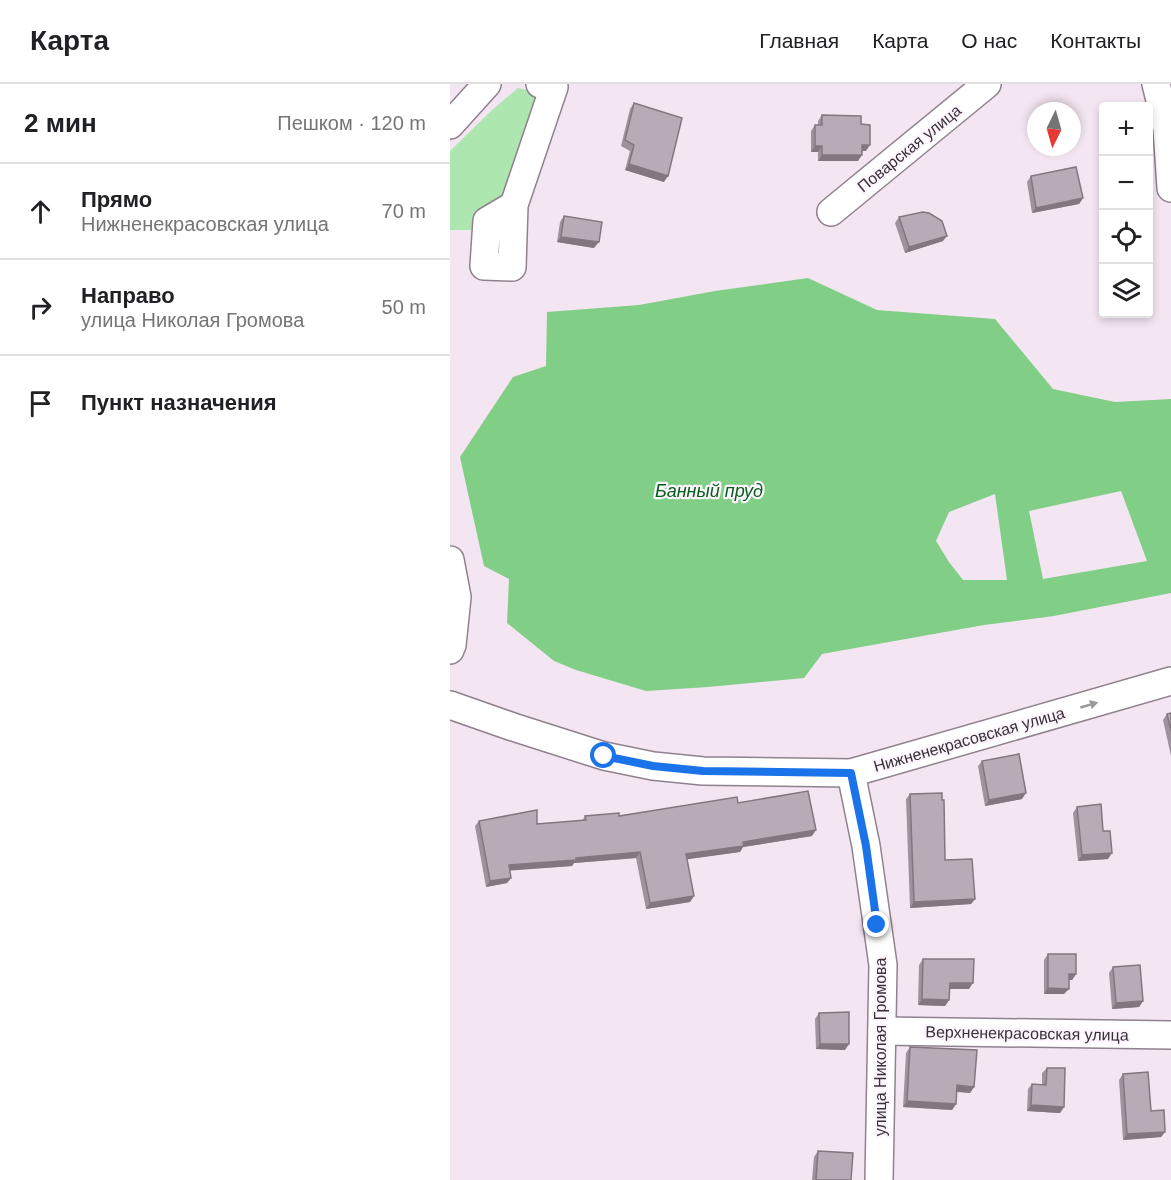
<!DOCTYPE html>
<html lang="ru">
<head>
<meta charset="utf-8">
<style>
	:root { --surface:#fff; --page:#f6f6f6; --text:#202124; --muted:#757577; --line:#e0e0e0 }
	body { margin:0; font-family:Arial,sans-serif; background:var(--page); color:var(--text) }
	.controls { position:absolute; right:18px; top:18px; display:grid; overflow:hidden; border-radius:6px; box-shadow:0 3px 9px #0003 }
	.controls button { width:54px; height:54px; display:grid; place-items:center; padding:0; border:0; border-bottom:2px solid var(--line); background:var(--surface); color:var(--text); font:30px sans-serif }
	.compass { position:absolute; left:577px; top:18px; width:54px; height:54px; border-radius:50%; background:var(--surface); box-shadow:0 3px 9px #0003; rotate:185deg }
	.stop { position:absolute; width:18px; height:18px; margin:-14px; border:4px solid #1a73e8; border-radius:50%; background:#fff }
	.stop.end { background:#1a73e8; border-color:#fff; box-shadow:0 2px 6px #0008 }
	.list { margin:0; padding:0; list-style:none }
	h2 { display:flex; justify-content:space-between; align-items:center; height:78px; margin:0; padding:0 24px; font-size:26px }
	h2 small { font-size:20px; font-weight:400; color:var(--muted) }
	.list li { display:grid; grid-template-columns:39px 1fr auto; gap:18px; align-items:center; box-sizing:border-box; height:96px; padding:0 24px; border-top:2px solid var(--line) }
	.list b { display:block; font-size:22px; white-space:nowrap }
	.list p { margin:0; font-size:20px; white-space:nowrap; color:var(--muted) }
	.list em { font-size:20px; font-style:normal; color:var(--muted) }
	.icon { flex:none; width:33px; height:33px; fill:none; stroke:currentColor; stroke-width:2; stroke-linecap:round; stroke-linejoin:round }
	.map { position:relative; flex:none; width:721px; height:1096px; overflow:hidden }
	header { display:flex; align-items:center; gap:36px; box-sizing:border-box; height:84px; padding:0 30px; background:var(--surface); border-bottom:2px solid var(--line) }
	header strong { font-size:28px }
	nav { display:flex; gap:33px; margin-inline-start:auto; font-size:21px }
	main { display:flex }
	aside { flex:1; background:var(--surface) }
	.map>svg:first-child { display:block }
	.green { fill:#ade6af }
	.water { fill:#81cf86; fill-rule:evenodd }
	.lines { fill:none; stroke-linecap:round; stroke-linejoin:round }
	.minor-casing { stroke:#8f818e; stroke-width:30 }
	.minor { stroke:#fff; stroke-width:27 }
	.wall { fill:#9f929e }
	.shaded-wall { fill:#827781 }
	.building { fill:#b9aab8; stroke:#827781; stroke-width:1.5 }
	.oneway { fill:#9c989b }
	.route { stroke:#1a73e8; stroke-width:8 }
	.labels { text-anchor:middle; stroke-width:4.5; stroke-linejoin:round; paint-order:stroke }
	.street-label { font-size:16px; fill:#383237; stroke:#fdf4fd }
	.water-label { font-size:18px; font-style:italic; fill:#055e1a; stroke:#fdf4fd }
</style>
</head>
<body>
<header>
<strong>Карта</strong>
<nav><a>Главная</a><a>Карта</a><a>О нас</a><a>Контакты</a></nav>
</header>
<main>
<aside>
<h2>2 мин<small>Пешком · 120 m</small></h2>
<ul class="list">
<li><svg class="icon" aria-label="ahead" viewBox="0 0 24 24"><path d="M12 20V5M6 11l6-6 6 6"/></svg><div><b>Прямо</b><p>Нижненекрасовская улица</p></div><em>70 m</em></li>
<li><svg class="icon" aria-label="right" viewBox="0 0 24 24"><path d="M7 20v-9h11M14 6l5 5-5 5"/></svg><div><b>Направо</b><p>улица Николая Громова</p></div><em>50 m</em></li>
<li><svg class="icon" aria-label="arrive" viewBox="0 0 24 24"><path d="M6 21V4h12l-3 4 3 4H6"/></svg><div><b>Пункт назначения</b></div></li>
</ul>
</aside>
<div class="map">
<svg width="721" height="1096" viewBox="0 0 721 1096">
	<rect width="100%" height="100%" fill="#f4e5f3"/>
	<path class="green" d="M 68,4 L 96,11 L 61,116 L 28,146 L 0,146 L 0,67 L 42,26 Z"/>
	<path class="water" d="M 358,194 L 427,226 L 545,235 L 603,305 L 665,318 L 721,315 L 721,509 L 604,532 L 534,541 L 372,570 L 354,594 L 258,603 L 196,607 L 126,586 L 104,577 L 57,539 L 59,495 L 34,482 L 10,373 L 63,293 L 96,282 L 97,228 L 189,221 L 265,207 ZM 671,407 L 697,477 L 593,495 L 579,427 ZM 545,410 L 557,496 L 513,496 L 499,478 L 486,457 L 499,428 Z"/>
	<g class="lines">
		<defs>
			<g id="minor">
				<path d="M 706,0 L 717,44 L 721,104"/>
				<path d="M 0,41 L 37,0"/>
				<path d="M 64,121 L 37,137 L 34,182 L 62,183 L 64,121 L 104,3 L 90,0"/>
				<path d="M 381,128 L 537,0"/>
				<path d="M 0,476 L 7,513 L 2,561 L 0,566"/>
				<path d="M 0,621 L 63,643 L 154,672 L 203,682 L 253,687 L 401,689 L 721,597"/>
				<path d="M 401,689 L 416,762 L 433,881 L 429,1096"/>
				<path d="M 432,947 L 721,951"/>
			</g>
		</defs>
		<use href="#minor" class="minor-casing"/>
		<use href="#minor" class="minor"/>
	</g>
	<g class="wall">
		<path d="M 184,19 L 214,98 L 175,86 L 180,67 L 171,62 L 180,25 Z"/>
		<path d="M 372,31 L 411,40 L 416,67 L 412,67 L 408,77 L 368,77 L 368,68 L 361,68 L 361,47 L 365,41 L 368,41 L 368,37 Z"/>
		<path d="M 581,92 L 633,114 L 629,120 L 582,129 L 577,98 Z"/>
		<path d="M 114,132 L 144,164 L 107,158 L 110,138 Z"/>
		<path d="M 449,133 L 493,157 L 455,169 L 445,139 Z"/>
		<path d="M 721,629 L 721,672 L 713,636 L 717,630 Z"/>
		<path d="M 532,677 L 572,715 L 535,722 L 528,682 Z"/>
		<path d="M 460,710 L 495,776 L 525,815 L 521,820 L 460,824 L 456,715 Z"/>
		<path d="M 288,719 L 362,752 L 293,763 L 290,768 L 237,775 L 244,812 L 240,818 L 196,825 L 186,774 L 124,779 L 122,782 L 60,786 L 61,794 L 57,799 L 36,803 L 25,742 L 29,737 L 87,740 L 132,737 L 135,732 L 169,732 Z"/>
		<path d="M 627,723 L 653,747 L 658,775 L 628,777 L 623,729 Z"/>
		<path d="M 598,870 L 626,890 L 622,896 L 619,896 L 614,910 L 594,910 L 594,876 Z"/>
		<path d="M 473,875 L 519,905 L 500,905 L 499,916 L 495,922 L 468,921 L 469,881 Z"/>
		<path d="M 663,883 L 693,917 L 689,923 L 662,925 L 659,889 Z"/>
		<path d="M 369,929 L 395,966 L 366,965 L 365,935 Z"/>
		<path d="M 460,963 L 524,1003 L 520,1009 L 506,1008 L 506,1020 L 502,1026 L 453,1023 L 456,969 Z"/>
		<path d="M 597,984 L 614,1023 L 610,1029 L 577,1027 L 578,1005 L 582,1000 L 592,1000 L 592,989 Z"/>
		<path d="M 673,990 L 715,1048 L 711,1053 L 673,1056 L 669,996 Z"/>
		<path d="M 368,1067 L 401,1096 L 362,1096 L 364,1073 Z"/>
	</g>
	<g class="shaded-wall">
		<path d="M 412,61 L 420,61 L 416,67 L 408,67 Z"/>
		<path d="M 365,62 L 372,62 L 368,68 L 361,68 Z"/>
		<path d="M 372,71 L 412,71 L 408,77 L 368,77 Z"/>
		<path d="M 179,80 L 218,92 L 214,98 L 175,86 Z"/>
		<path d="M 633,114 L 629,120 L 582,129 L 586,124 Z"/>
		<path d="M 497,152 L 493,157 L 455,169 L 459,163 Z"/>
		<path d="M 111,153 L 149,158 L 144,164 L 107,158 Z"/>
		<path d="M 576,709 L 572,715 L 535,722 L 539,716 Z"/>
		<path d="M 366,746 L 362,752 L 293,763 L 290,768 L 232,776 L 236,770 L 293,758 Z"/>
		<path d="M 190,768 L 186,774 L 124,779 L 122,782 L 55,787 L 59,781 Z"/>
		<path d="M 662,769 L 658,775 L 628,777 L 632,771 Z"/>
		<path d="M 61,794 L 57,799 L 36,803 L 40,797 Z"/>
		<path d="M 244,812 L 240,818 L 196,825 L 200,819 Z"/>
		<path d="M 525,815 L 521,820 L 460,824 L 464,818 Z"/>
		<path d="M 619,890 L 626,890 L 622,896 L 615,896 Z"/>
		<path d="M 500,899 L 523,899 L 519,905 L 496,905 Z"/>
		<path d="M 598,904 L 619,905 L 614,910 L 594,910 Z"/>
		<path d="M 472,915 L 499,916 L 495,922 L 468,921 Z"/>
		<path d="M 693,917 L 689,923 L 662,925 L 666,919 Z"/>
		<path d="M 370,960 L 399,960 L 395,966 L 366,965 Z"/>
		<path d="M 507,1001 L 524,1003 L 520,1009 L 502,1007 Z"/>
		<path d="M 457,1017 L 506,1020 L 502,1026 L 453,1023 Z"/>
		<path d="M 581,1021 L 614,1023 L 610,1029 L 577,1027 Z"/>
		<path d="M 715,1048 L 711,1053 L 673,1056 L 677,1050 Z"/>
	</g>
	<g class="building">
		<path d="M 184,19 L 232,34 L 218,92 L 179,80 L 184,61 L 175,56 Z"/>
		<path d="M 372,31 L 411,32 L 411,40 L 420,41 L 420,61 L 412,61 L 412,71 L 372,71 L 372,62 L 365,62 L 365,41 L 372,41 Z"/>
		<path d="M 626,83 L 633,114 L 586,124 L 581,92 Z"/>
		<path d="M 473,128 L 479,129 L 492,137 L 497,152 L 459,163 L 449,133 Z"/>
		<path d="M 114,132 L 152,138 L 149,158 L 111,153 Z"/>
		<path d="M 721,629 L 721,647 L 717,630 Z"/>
		<path d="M 569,670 L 576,709 L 539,716 L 532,677 Z"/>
		<path d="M 358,707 L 366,746 L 293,758 L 294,762 L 236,770 L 244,812 L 200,819 L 190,768 L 126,774 L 126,776 L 59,781 L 61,794 L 40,797 L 29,737 L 87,726 L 87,740 L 136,736 L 135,732 L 169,729 L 169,732 L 287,713 L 288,719 Z"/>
		<path d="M 492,709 L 492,716 L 494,716 L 495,776 L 522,775 L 525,815 L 464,818 L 460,710 Z"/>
		<path d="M 651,720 L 653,747 L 660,747 L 662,769 L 632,771 L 627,723 Z"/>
		<path d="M 598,870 L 626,870 L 626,890 L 619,890 L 619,905 L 598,904 Z"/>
		<path d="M 473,875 L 524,875 L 523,899 L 500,899 L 499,916 L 472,915 Z"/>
		<path d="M 690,881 L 693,917 L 666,919 L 663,883 Z"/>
		<path d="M 399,928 L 399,960 L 370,960 L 369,929 Z"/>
		<path d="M 460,963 L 527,966 L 524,1003 L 507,1001 L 506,1020 L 457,1017 Z"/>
		<path d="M 597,984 L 615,984 L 614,1023 L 581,1021 L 582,1000 L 596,1001 Z"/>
		<path d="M 698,988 L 701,1027 L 714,1026 L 715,1048 L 677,1050 L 673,990 Z"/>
		<path d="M 368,1067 L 403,1069 L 401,1096 L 366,1096 Z"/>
	</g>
	<defs><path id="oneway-solid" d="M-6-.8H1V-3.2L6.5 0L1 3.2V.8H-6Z" transform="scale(1.5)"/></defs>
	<use class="oneway" href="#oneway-solid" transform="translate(639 621) rotate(-16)"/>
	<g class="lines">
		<path class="route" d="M 154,672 L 203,682 L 253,687 L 401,689 L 416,762 L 427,841"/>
	</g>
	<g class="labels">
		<g class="street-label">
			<text transform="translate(459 64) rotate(-39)" y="6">Поварская улица</text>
			<text transform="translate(519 655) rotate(-16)" y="6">Нижненекрасовская улица</text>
			<text transform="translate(577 949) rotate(1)" y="6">Верхненекрасовская улица</text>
			<text transform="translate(430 963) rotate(-90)" y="6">улица Николая Громова</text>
		</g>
		<g class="water-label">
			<text x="259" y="413">Банный пруд</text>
		</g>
	</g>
</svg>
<div class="controls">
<button>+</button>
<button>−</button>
<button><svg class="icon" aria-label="locate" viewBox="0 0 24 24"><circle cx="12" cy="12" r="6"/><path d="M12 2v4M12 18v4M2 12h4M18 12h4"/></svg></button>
<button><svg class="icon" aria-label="layers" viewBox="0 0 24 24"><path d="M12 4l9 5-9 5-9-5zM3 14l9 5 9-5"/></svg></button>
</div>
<svg class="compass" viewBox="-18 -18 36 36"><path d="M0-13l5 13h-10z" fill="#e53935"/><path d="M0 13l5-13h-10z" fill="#757577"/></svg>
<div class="stop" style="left:154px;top:672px"></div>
<div class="stop end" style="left:427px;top:841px"></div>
</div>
</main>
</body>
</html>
